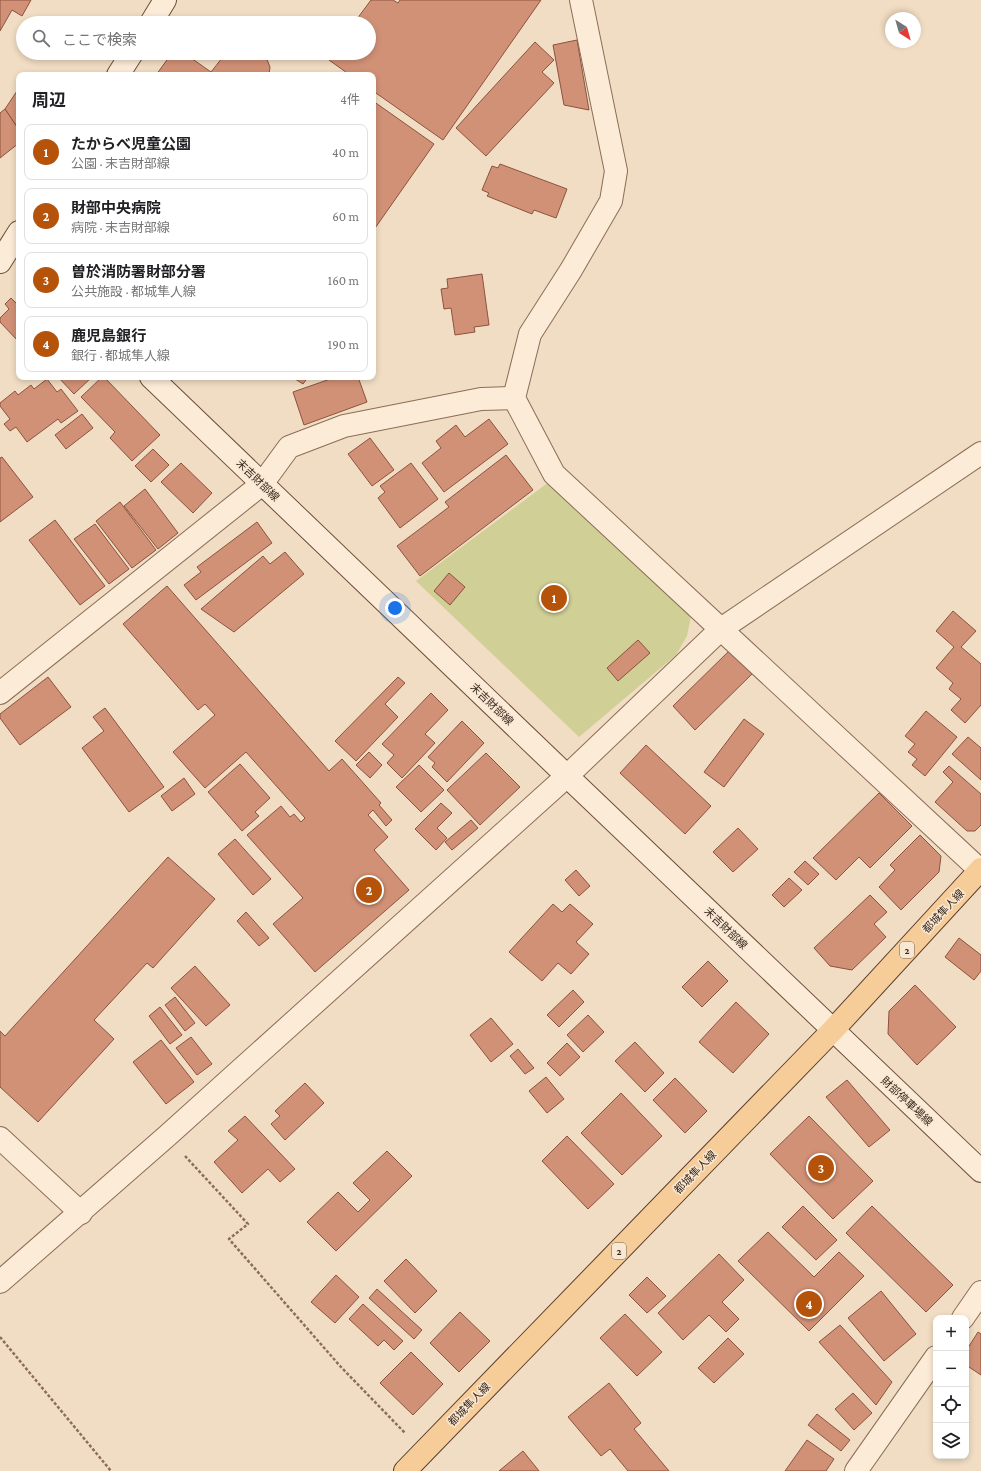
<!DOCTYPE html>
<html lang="ja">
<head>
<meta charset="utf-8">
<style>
	:root { --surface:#fff; --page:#f2f2f2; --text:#202124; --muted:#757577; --line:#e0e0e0; --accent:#b45309 }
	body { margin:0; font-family:"Crimson Pro","Noto Sans JP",serif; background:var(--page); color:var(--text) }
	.controls { position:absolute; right:12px; bottom:12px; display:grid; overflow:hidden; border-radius:8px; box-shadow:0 2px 6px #0003 }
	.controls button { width:36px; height:36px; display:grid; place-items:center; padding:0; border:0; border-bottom:1px solid var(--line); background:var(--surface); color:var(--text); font:20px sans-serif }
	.compass { position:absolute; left:885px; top:12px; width:36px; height:36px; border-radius:50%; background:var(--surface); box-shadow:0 2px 6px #0003; rotate:143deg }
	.you { position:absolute; left:395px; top:608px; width:14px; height:14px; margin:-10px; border:3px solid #fff; border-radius:50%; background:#1a73e8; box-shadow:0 0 0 6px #1a73e833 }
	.badge { display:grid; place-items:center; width:26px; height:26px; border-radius:50%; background:var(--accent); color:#fff; font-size:13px; font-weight:700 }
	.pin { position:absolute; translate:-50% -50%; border:2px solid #fff; box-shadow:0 1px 4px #0006 }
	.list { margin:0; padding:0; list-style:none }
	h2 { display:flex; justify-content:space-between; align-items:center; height:52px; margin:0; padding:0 16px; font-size:17px }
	h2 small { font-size:13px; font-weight:400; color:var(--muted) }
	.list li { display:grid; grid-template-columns:26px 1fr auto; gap:12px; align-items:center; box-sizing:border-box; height:56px; margin:0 8px 8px; padding:0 8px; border:1px solid var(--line); border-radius:8px }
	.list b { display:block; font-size:15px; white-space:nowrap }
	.list p { margin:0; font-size:13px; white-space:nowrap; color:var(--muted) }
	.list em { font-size:13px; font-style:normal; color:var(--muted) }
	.icon { flex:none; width:22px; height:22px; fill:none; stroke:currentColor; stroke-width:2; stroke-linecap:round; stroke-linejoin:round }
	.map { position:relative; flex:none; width:981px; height:1471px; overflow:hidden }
	.search { position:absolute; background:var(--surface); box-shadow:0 2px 6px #0003; left:16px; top:16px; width:360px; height:44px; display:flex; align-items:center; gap:10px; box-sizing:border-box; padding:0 14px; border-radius:22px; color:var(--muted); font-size:15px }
	.panel { position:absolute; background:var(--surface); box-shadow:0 2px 6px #0003; left:16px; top:72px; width:360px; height:308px; border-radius:8px }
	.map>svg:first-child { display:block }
	.green { fill:#d0cf96 }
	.building { fill:#d19176; stroke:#8d523d }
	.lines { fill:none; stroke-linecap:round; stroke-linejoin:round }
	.minor-casing { stroke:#8c6d58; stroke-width:24 }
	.secondary-casing { stroke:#6e4e3c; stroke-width:24 }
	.primary-casing { stroke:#5a3c2d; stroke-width:24 }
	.path { stroke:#8c6d58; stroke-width:2.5; stroke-dasharray:3 2; stroke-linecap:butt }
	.minor { stroke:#fbebd7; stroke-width:22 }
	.secondary { stroke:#fbebd7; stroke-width:22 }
	.primary { stroke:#f6cd99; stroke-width:22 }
	.labels { text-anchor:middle; stroke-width:3; stroke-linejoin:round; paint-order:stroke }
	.shield { fill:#f8e8d3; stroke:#746254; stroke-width:1 }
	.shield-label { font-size:10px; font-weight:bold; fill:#3b281d }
	.street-label { font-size:11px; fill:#3b281d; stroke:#f8e8d3 }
</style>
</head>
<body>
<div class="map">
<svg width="981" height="1471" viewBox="0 0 981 1471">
	<rect width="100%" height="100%" fill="#f1ddc3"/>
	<path class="green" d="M 553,479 L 691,616 L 687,636 L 676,655 L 579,737 L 416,581 Z"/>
	<g class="building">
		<path d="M 0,0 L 31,0 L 22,16 L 12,10 L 0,31 Z"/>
		<path d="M 371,0 L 393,0 L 398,3 L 400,0 L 541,0 L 443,140 L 373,91 L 373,75 L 350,75 L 329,60 L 333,53 L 369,53 L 369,23 L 354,23 Z"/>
		<path d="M 577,40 L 589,110 L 564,105 L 553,45 Z"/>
		<path d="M 535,42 L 554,60 L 542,72 L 554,83 L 486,156 L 456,128 Z"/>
		<path d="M 172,53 L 184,53 L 211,72 L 226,53 L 262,53 L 266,57 L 270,67 L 269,75 L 156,75 Z"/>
		<path d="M 19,90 L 19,130 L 5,109 L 17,91 Z"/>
		<path d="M 373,101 L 434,144 L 373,231 Z"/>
		<path d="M 5,109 L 19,130 L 19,143 L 0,158 L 0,113 Z"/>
		<path d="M 500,164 L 567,189 L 556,218 L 534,210 L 532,214 L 487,196 L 489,193 L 482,190 L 492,166 L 498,168 Z"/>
		<path d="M 482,274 L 489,325 L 474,327 L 475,332 L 455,335 L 451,308 L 444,309 L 441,289 L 448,288 L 447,279 Z"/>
		<path d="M 11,298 L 16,303 L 19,300 L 19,342 L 0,322 L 0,318 L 9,309 L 5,304 Z"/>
		<path d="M 58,377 L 92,377 L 74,394 Z"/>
		<path d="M 102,377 L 104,377 L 160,435 L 132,461 L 110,438 L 115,432 L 81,397 Z"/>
		<path d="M 292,377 L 308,377 L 303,384 Z"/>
		<path d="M 336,377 L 358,377 L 367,402 L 304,425 L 293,392 Z"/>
		<path d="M 47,379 L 57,392 L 61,389 L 78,411 L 61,423 L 58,419 L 27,442 L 16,427 L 10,431 L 4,424 L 10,419 L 0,406 L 0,403 L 15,391 L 18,395 L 31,385 L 34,389 Z"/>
		<path d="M 82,414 L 93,428 L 66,449 L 55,435 Z"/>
		<path d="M 489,419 L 508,444 L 444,492 L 422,463 L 441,448 L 436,441 L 456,425 L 465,437 Z"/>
		<path d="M 370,438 L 394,470 L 372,486 L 348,454 Z"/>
		<path d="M 153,449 L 169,465 L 151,482 L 135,466 Z"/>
		<path d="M 506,455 L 533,490 L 420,576 L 397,546 L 449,507 L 445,502 Z"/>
		<path d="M 2,457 L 33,497 L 0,522 L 0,458 Z"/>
		<path d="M 181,463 L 212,493 L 193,513 L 161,482 Z"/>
		<path d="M 411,463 L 438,499 L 400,528 L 378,498 L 385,492 L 380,486 Z"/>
		<path d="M 145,489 L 178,533 L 158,549 L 124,506 Z"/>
		<path d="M 120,502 L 156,550 L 132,568 L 96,521 Z"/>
		<path d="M 55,520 L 105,586 L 80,605 L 29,540 Z"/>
		<path d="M 257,522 L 272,543 L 196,600 L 184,585 L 201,572 L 197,567 Z"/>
		<path d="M 95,524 L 129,569 L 109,584 L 74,539 Z"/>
		<path d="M 285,552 L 304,574 L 234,632 L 201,609 L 263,556 L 270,564 Z"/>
		<path d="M 449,573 L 465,587 L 450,605 L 434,591 Z"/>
		<path d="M 167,586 L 329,771 L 342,759 L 381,803 L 379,805 L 392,820 L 386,826 L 373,810 L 368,815 L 388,837 L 374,850 L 409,890 L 315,972 L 273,924 L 303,898 L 247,835 L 281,806 L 290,817 L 294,814 L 301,822 L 305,818 L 246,752 L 205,788 L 173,752 L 215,715 L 205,704 L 198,710 L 123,624 Z"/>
		<path d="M 953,611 L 976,631 L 961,647 L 981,664 L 981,705 L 965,723 L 951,710 L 961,699 L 949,689 L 953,683 L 936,668 L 954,647 L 936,631 Z"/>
		<path d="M 638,640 L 650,653 L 618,681 L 607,668 Z"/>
		<path d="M 730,650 L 753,673 L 695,730 L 673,706 Z"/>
		<path d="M 48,677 L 71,707 L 20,745 L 0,718 L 0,714 Z"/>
		<path d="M 398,677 L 405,683 L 385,704 L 398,717 L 356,761 L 335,741 Z"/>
		<path d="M 431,693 L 448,710 L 425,734 L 435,743 L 402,778 L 387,763 L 394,755 L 382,744 Z"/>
		<path d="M 105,708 L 164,787 L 129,812 L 82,748 L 104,731 L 93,717 Z"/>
		<path d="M 926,711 L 957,737 L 925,776 L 912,765 L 917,759 L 908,752 L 915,744 L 905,736 Z"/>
		<path d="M 744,719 L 764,734 L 724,787 L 704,772 Z"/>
		<path d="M 462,721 L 484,743 L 447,782 L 432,767 L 435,763 L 428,757 Z"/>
		<path d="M 968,737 L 981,748 L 981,780 L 952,754 Z"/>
		<path d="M 646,745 L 711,806 L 685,834 L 620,773 Z"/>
		<path d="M 369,752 L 382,765 L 370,778 L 356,765 Z"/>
		<path d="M 486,753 L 520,787 L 480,825 L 447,790 Z"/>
		<path d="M 240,764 L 270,798 L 255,812 L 259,816 L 242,831 L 208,792 Z"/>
		<path d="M 419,765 L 444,790 L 421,812 L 396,787 Z"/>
		<path d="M 949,766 L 981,794 L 981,825 L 975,831 L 967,831 L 935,802 L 953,782 L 943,772 Z"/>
		<path d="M 184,778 L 195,794 L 172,811 L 161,796 Z"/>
		<path d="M 879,793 L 912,826 L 870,868 L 859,857 L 836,880 L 813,858 Z"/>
		<path d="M 441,803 L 452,813 L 437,828 L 447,838 L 436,850 L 415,829 Z"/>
		<path d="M 471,820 L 478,828 L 452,850 L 445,842 Z"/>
		<path d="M 738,828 L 758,849 L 733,872 L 713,852 Z"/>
		<path d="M 920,835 L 941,856 L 939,872 L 901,910 L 879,887 L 895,870 L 890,865 Z"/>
		<path d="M 235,839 L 271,879 L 253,895 L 218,854 Z"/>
		<path d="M 168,857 L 215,899 L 153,968 L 147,963 L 94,1020 L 114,1039 L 38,1122 L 0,1087 L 0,1031 L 5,1036 Z"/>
		<path d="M 805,861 L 819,874 L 808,885 L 794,872 Z"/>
		<path d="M 576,870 L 590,886 L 579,896 L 565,880 Z"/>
		<path d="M 789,878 L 802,890 L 784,907 L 772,895 Z"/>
		<path d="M 870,895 L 887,912 L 874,924 L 886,937 L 852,970 L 830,966 L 814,948 Z"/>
		<path d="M 553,904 L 562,912 L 570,904 L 593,924 L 576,942 L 589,954 L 571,974 L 558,963 L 542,981 L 509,952 Z"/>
		<path d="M 246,912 L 269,938 L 259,946 L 237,921 Z"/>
		<path d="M 959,938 L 981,955 L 981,971 L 974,980 L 945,957 Z"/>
		<path d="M 708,961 L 728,981 L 702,1007 L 682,987 Z"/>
		<path d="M 195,966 L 230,1005 L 206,1026 L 171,988 Z"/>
		<path d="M 915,985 L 956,1027 L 917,1065 L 888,1034 L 889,1011 Z"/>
		<path d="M 573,990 L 584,1002 L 559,1027 L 547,1015 Z"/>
		<path d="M 175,997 L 195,1023 L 185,1031 L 165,1005 Z"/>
		<path d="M 736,1002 L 769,1034 L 733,1073 L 699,1042 Z"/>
		<path d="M 160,1007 L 182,1035 L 170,1044 L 149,1016 Z"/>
		<path d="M 588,1015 L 604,1032 L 583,1052 L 567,1035 Z"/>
		<path d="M 491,1018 L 513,1044 L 491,1062 L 470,1035 Z"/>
		<path d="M 191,1037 L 212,1064 L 197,1075 L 176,1048 Z"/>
		<path d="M 161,1040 L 194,1082 L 166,1104 L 133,1062 Z"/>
		<path d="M 635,1042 L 664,1073 L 645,1092 L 615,1061 Z"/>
		<path d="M 567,1043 L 580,1057 L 560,1076 L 547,1063 Z"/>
		<path d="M 518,1049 L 534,1068 L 525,1074 L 510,1056 Z"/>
		<path d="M 546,1077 L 564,1099 L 547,1113 L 529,1091 Z"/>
		<path d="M 675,1078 L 707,1111 L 685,1133 L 653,1100 Z"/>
		<path d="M 847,1080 L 890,1130 L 869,1147 L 826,1097 Z"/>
		<path d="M 305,1083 L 324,1103 L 285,1140 L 271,1124 L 280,1116 L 275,1111 Z"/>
		<path d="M 621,1093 L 662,1136 L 622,1175 L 581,1133 Z"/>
		<path d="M 245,1116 L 295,1169 L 280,1182 L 268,1169 L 242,1193 L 214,1162 L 238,1140 L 228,1131 Z"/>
		<path d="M 809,1116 L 873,1181 L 833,1219 L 770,1154 Z"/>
		<path d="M 567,1136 L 614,1184 L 588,1209 L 542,1161 Z"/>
		<path d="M 387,1151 L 412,1176 L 336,1251 L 307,1222 L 338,1192 L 358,1212 L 370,1200 L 353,1183 Z"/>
		<path d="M 803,1206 L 837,1240 L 816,1260 L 782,1227 Z"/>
		<path d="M 872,1206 L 953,1285 L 926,1312 L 846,1233 Z"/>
		<path d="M 768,1232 L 814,1277 L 839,1252 L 864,1276 L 809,1331 L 738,1261 Z"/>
		<path d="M 719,1254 L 744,1280 L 722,1302 L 739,1319 L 726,1332 L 709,1315 L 683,1340 L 658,1313 Z"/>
		<path d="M 406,1259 L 437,1291 L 415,1313 L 384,1281 Z"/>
		<path d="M 336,1275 L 359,1297 L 335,1323 L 311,1302 Z"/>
		<path d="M 647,1277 L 666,1296 L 647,1313 L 629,1295 Z"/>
		<path d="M 377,1289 L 422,1330 L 414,1339 L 369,1298 Z"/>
		<path d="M 881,1291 L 916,1334 L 884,1361 L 848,1318 Z"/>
		<path d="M 363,1304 L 403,1341 L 394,1350 L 384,1340 L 378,1346 L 349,1319 Z"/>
		<path d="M 460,1312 L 490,1341 L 459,1372 L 430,1343 Z"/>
		<path d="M 625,1314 L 662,1352 L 637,1376 L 600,1338 Z"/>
		<path d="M 840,1325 L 892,1382 L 876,1405 L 819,1342 Z"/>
		<path d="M 978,1332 L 981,1334 L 981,1375 L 966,1365 L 966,1351 Z"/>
		<path d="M 728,1338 L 744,1354 L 714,1383 L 698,1368 Z"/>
		<path d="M 411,1352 L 443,1384 L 413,1415 L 380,1383 Z"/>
		<path d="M 609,1383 L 641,1423 L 634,1429 L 669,1471 L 628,1471 L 610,1449 L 601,1456 L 568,1417 Z"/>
		<path d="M 853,1393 L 872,1413 L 854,1430 L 835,1409 Z"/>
		<path d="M 817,1414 L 850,1440 L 841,1451 L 808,1425 Z"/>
		<path d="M 807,1440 L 834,1459 L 826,1471 L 785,1471 Z"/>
		<path d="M 523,1451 L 539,1471 L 499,1471 Z"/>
	</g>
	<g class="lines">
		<defs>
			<g id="minor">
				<path d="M 581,0 L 616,171 L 611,201 L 571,270 L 530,334 L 514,398 L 554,474 L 981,871"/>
				<path d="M 0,693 L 262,484 L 289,447 L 344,426 L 481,399 L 514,398"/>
				<path d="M 0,1138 L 81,1213"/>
				<path d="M 0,1282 L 167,1136 L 567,776 L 721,629 L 981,453"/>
				<path d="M 963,1318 L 981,1292"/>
				<path d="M 856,1471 L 936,1357"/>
			</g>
			<g id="secondary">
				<path d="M 151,23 L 165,0"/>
				<path d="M 118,75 L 132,53"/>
				<path d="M 0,262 L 19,232"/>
				<path d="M 151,377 L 567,776 L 981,1171"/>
			</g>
			<path id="primary" d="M 405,1471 L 833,1030 L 981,869"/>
		</defs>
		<use href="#minor" class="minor-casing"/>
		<use href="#secondary" class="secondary-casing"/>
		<use href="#primary" class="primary-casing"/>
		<g class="path">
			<path d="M 185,1156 L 248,1224 L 229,1239 L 340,1366 L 405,1433"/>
			<path d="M 0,1337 L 111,1471"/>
		</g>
		<use href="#minor" class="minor"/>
		<use href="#secondary" class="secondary"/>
		<use href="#primary" class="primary"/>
	</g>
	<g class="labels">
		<g class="shield">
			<rect x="900" y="942" width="14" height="16" rx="3"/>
			<rect x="612" y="1243" width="14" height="16" rx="3"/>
		</g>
		<g class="shield-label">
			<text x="907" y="954">2</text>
			<text x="619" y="1255">2</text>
		</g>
		<g class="street-label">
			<text transform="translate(258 480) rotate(44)" y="4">末吉財部線</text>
			<text transform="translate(492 704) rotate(44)" y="4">末吉財部線</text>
			<text transform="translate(943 911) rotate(-47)" y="4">都城隼人線</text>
			<text transform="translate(726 928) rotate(44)" y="4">末吉財部線</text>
			<text transform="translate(907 1101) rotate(43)" y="4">財部停車場線</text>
			<text transform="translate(695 1172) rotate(-46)" y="4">都城隼人線</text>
			<text transform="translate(469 1404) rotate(-46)" y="4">都城隼人線</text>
		</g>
	</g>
</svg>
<div class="controls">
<button>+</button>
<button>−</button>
<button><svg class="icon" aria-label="locate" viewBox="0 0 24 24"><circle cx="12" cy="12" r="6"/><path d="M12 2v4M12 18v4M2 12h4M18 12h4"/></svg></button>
<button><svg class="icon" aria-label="layers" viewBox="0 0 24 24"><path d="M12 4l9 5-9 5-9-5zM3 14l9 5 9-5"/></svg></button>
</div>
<svg class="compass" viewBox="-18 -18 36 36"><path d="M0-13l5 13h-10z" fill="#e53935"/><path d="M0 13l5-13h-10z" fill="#757577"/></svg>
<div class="you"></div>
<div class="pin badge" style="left:554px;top:598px">1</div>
<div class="pin badge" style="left:369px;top:890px">2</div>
<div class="pin badge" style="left:821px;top:1168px">3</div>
<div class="pin badge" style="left:809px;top:1304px">4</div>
<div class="search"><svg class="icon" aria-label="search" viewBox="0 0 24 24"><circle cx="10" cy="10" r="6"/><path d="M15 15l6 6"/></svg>ここで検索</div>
<section class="panel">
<h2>周辺<small>4件</small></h2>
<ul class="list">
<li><span class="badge">1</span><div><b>たからべ児童公園</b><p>公園 · 末吉財部線</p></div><em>40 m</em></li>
<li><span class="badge">2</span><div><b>財部中央病院</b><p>病院 · 末吉財部線</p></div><em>60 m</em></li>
<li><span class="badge">3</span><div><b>曽於消防署財部分署</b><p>公共施設 · 都城隼人線</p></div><em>160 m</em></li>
<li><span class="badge">4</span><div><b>鹿児島銀行</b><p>銀行 · 都城隼人線</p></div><em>190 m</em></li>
</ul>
</section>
</div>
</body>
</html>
